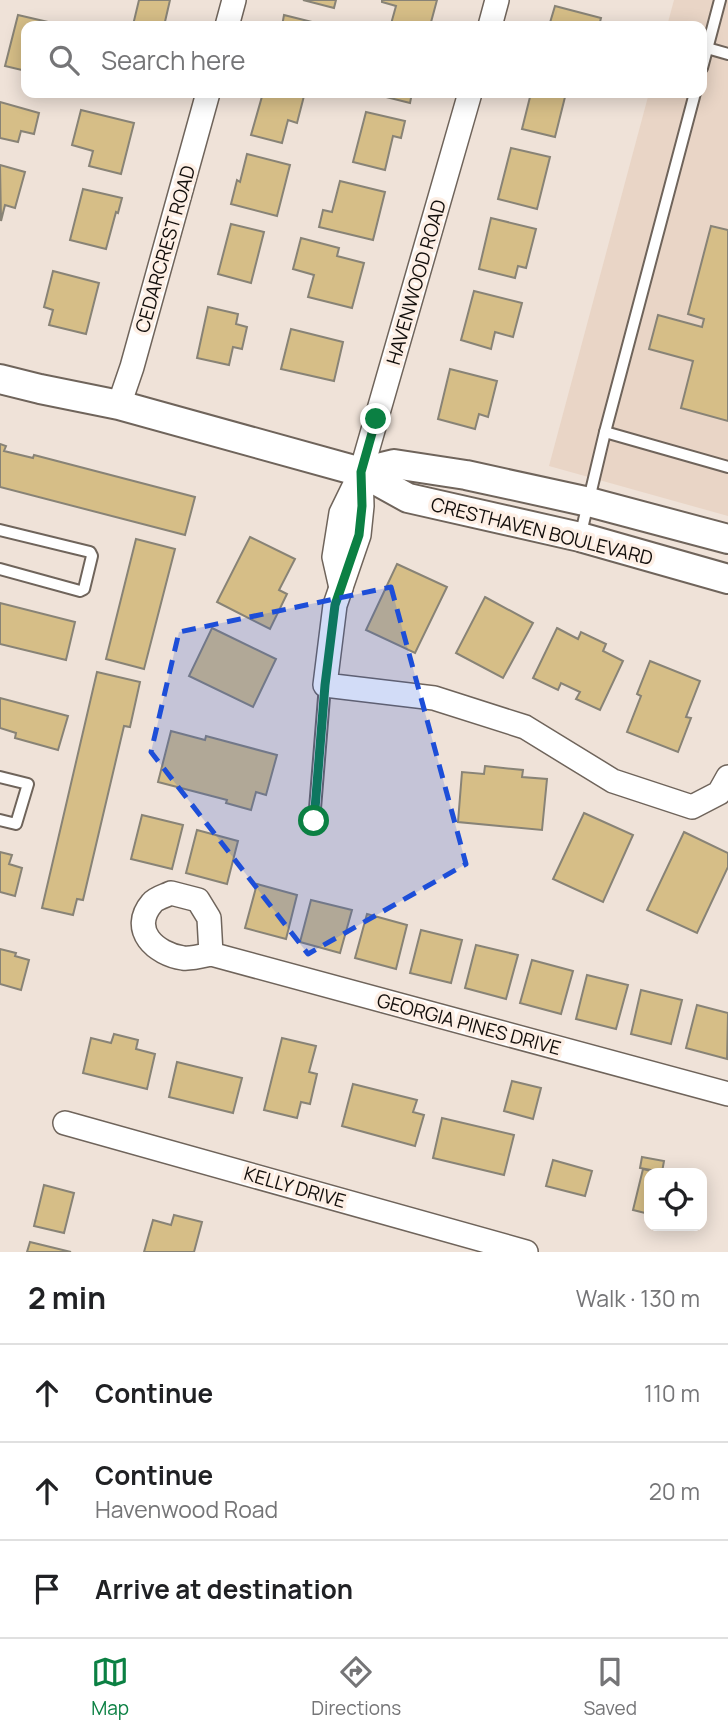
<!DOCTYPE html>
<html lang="en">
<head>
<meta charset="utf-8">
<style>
	:root { --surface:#fff; --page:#f6f6f6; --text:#202124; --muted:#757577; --line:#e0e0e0; --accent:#0b8043 }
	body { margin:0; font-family:Manrope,sans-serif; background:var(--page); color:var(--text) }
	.controls { position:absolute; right:21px; bottom:21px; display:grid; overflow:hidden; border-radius:14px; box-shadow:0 4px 18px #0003 }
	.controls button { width:63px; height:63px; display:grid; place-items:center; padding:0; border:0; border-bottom:2px solid var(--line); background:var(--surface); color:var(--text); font:35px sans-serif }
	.stop { position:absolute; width:21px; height:21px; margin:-16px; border:5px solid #0b8043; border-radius:50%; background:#fff }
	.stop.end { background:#0b8043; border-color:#fff; box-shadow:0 2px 7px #0008 }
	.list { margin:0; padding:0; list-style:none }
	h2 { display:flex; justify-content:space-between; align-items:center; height:91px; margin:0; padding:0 28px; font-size:30px }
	h2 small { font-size:23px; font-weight:400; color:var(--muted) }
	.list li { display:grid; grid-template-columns:46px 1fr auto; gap:21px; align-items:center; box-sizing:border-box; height:98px; padding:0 28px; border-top:2px solid var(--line) }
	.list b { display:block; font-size:26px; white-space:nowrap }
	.list p { margin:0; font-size:23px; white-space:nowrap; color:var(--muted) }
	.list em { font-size:23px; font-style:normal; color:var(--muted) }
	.icon { flex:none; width:38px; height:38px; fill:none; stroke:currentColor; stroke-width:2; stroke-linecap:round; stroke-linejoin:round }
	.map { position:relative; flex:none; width:728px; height:1252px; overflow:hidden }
	.search { position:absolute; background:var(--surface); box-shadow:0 4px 18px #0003; left:21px; right:21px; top:21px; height:77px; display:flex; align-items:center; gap:18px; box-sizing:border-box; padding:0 24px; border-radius:14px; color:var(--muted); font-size:26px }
	.sheet { height:385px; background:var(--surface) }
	nav { display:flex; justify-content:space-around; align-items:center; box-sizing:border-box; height:98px; border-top:2px solid var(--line); background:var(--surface); font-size:19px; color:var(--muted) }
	nav a { display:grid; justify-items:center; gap:4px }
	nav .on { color:var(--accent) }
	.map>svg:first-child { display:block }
	.built { fill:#e9d5c6 }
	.building { fill:#d6be87; stroke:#888376; stroke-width:2 }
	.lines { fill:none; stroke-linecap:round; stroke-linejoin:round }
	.service-casing { stroke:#6f645b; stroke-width:14 }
	.minor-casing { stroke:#6f645b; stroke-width:26 }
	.tertiary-casing { stroke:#6f645b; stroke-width:32 }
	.service { stroke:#fff; stroke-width:10 }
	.minor { stroke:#fff; stroke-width:23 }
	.tertiary { stroke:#fff; stroke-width:28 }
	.route { stroke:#0b8043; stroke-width:9 }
	.marked { fill:#1d4ed8; fill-opacity:0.2; stroke:#1d4ed8; stroke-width:5; stroke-dasharray:14 9; stroke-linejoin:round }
	.labels { text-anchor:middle; stroke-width:7; stroke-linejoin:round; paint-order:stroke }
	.street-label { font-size:19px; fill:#120e0b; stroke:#fdefe5 }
</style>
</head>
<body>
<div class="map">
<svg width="728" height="1252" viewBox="0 0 728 1252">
	<rect width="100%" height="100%" fill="#efe2d8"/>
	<path class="built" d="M 674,0 L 728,0 L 728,516 L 549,466 L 649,93 L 702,93 L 702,26 L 667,26 Z"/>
	<g class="building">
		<path d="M 139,0 L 170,0 L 164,26 L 133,25 Z"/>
		<path d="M 303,0 L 336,0 L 334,8 Z"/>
		<path d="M 382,0 L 437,0 L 430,26 L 401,26 L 391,24 L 396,6 L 382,2 Z"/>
		<path d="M 555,6 L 601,18 L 599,26 L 549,26 Z"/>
		<path d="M 18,15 L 61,25 L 26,26 L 26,71 L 5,66 Z"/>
		<path d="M 284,15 L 328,26 L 282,26 Z"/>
		<path d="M 263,93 L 292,93 L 304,96 L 297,123 L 288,120 L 282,143 L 251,135 Z"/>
		<path d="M 374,93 L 412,93 L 410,103 L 374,94 Z"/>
		<path d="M 531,93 L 566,93 L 555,137 L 522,129 Z"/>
		<path d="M 0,102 L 39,113 L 34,134 L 21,131 L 18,142 L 0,138 Z"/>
		<path d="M 81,110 L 134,123 L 121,174 L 89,166 L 93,151 L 72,145 Z"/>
		<path d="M 366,112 L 405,121 L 401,138 L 393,136 L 385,170 L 353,162 Z"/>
		<path d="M 511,148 L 550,157 L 537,209 L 498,199 Z"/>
		<path d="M 247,154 L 290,165 L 277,216 L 231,204 L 237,180 L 240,182 Z"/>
		<path d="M 0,165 L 25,172 L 15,208 L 5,205 L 1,221 Z"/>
		<path d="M 340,181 L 385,192 L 373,240 L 319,227 L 323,210 L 332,212 Z"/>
		<path d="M 83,189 L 122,198 L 118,213 L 116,212 L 106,249 L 70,240 Z"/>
		<path d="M 491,218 L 536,229 L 526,268 L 518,266 L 515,278 L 479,269 Z"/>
		<path d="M 231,224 L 264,232 L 251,283 L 218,274 Z"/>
		<path d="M 711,226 L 728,230 L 728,421 L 681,408 L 693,361 L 649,349 L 658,315 L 702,327 L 704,319 L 688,314 Z"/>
		<path d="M 301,238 L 339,248 L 337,256 L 364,263 L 352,308 L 308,297 L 314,275 L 293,269 Z"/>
		<path d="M 53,271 L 99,283 L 86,334 L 49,325 L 53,310 L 44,307 Z"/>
		<path d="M 474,291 L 522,303 L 513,337 L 495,332 L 491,349 L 461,340 Z"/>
		<path d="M 208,307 L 238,314 L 236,324 L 247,327 L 242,349 L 233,347 L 229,365 L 197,358 Z"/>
		<path d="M 291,329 L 343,342 L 334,381 L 281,369 Z"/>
		<path d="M 450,369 L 497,381 L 488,417 L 479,414 L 475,429 L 438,419 Z"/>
		<path d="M 0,444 L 6,446 L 4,451 L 33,458 L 34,455 L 195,497 L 185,535 L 0,487 Z"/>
		<path d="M 250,537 L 295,559 L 279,590 L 287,594 L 270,629 L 217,602 Z"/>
		<path d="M 136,539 L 175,549 L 144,669 L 106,659 Z"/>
		<path d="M 397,564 L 447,587 L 415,653 L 366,630 Z"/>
		<path d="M 485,597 L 533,623 L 503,678 L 456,653 Z"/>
		<path d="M 0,603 L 75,622 L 66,660 L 0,644 Z"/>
		<path d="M 212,628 L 276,659 L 253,707 L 189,676 Z"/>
		<path d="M 557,628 L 578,639 L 581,632 L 606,644 L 603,651 L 623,661 L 600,710 L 576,699 L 580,692 L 561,683 L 558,690 L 533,678 Z"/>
		<path d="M 650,661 L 700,681 L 686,717 L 691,718 L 678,752 L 627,732 L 641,696 L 637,694 Z"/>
		<path d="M 97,672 L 140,682 L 130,727 L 124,726 L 83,900 L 77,899 L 73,915 L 42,908 Z"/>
		<path d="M 0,698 L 68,716 L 58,750 L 15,738 L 16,733 L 0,728 Z"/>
		<path d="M 171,731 L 205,740 L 206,736 L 277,755 L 266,795 L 256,792 L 251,810 L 226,803 L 227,800 L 158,782 Z"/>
		<path d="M 485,766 L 523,770 L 522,777 L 547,779 L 542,830 L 458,822 L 462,772 L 484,774 Z"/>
		<path d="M 584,813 L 633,835 L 603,902 L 553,879 Z"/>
		<path d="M 142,815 L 183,825 L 172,869 L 131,859 Z"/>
		<path d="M 197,830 L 238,841 L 227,884 L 186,873 Z"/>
		<path d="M 684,832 L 728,853 L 728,867 L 697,933 L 647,910 Z"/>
		<path d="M 0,852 L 12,855 L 9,864 L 22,868 L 15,896 L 0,892 Z"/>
		<path d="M 257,884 L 297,895 L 286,939 L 245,928 Z"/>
		<path d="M 311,900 L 352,910 L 340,953 L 300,942 Z"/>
		<path d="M 367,914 L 407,925 L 396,969 L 355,958 Z"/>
		<path d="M 421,930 L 462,940 L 451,983 L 410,973 Z"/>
		<path d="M 476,945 L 518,955 L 506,999 L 465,988 Z"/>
		<path d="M 0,949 L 16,953 L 15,956 L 29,960 L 21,990 L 0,984 Z"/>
		<path d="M 532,960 L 573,971 L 561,1014 L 520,1003 Z"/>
		<path d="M 587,975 L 628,985 L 616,1029 L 576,1019 Z"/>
		<path d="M 641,990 L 682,1000 L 671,1044 L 631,1034 Z"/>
		<path d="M 697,1005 L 728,1013 L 727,1059 L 686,1048 Z"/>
		<path d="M 114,1034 L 138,1040 L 136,1049 L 155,1054 L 147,1089 L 83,1073 L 91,1038 L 111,1043 Z"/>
		<path d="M 282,1038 L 316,1046 L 309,1072 L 317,1074 L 310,1104 L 301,1102 L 297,1118 L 264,1110 Z"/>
		<path d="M 177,1062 L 242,1078 L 233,1113 L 169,1097 Z"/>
		<path d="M 512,1081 L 541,1088 L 533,1119 L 504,1111 Z"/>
		<path d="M 353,1084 L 417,1100 L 413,1112 L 424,1115 L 415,1146 L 342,1126 Z"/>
		<path d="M 442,1118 L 514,1135 L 504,1175 L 433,1158 Z"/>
		<path d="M 642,1157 L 664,1161 L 662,1172 L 640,1168 Z"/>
		<path d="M 553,1160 L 592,1171 L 585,1196 L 546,1186 Z"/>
		<path d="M 643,1169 L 659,1173 L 649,1173 L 649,1214 L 633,1210 Z"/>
		<path d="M 44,1185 L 74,1193 L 64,1233 L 34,1226 Z"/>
		<path d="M 174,1215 L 202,1222 L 194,1252 L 144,1252 L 153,1220 L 171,1225 Z"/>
		<path d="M 30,1242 L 71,1252 L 27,1252 Z"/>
	</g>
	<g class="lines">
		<defs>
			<g id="service">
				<path d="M 707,48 L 728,54"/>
				<path d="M 702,68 L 720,0"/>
				<path d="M 605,432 L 728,467"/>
				<path d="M 0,530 L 90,552 L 92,556 L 84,589 L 80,591 L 0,569"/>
				<path d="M 580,537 L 605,432 L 695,93"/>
				<path d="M 0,777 L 28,784 L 16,824 L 0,820"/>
				<path d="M 314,821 L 325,685"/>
			</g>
			<g id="minor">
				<path d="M 227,26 L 234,0"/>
				<path d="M 490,26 L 497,0"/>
				<path d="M 119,405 L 132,367 L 208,93"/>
				<path d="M 361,472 L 362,506 L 359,535 L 335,605 L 325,685 L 434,698 L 525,727 L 613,781 L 692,807 L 719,793 L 728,777"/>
				<path d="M 341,588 L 334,557 L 341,513 L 361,472 L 470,93"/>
				<path d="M 211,954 L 209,918 L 198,900 L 171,893 C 165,896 156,898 152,903 C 129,930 156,954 183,958 C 191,959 202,956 211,954 L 728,1094"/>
				<path d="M 65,1123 L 526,1252"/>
			</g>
			<g id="tertiary">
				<path d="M 0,379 L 40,389 L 119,405 L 361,472 L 408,498 L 580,537 L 728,579"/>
				<path d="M 361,472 L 394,464 L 466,475 L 589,502 L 728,539"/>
			</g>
		</defs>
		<use href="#service" class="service-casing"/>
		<use href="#minor" class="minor-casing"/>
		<use href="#tertiary" class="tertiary-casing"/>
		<use href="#service" class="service"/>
		<use href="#minor" class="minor"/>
		<use href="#tertiary" class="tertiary"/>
	</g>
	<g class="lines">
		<path class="route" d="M 314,821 L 325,685 L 335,605 L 359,535 L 362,506 L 361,472 L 376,419"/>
	</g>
	<path class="marked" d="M 391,587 L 466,864 L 308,954 L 151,752 L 179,632 Z"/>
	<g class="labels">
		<g class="street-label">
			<text transform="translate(165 249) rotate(-74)" y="7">CEDARCREST ROAD</text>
			<text transform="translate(416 282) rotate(-74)" y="7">HAVENWOOD ROAD</text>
			<text transform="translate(542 531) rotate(14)" y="7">CRESTHAVEN BOULEVARD</text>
			<text transform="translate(469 1024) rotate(15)" y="7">GEORGIA PINES DRIVE</text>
			<text transform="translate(295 1187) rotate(16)" y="7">KELLY DRIVE</text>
		</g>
	</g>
</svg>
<div class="controls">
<button><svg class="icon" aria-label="locate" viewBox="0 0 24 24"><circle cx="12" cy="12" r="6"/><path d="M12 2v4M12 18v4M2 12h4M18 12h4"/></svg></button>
</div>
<div class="stop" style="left:314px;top:821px"></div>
<div class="stop end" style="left:376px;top:419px"></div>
<div class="search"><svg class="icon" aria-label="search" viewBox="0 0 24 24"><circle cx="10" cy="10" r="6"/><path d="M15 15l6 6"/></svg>Search here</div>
</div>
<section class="sheet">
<h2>2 min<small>Walk · 130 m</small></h2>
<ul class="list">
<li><svg class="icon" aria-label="ahead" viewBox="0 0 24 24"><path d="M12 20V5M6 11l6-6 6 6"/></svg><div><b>Continue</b></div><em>110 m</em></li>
<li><svg class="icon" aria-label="ahead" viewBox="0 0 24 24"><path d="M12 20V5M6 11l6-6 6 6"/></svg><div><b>Continue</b><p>Havenwood Road</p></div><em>20 m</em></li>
<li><svg class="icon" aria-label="arrive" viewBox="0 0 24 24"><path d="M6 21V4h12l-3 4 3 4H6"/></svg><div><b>Arrive at destination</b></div></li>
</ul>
</section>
<nav>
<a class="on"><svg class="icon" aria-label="map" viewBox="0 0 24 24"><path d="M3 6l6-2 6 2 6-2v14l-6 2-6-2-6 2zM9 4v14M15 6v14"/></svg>Map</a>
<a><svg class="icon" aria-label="directions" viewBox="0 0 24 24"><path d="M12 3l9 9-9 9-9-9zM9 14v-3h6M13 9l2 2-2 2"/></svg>Directions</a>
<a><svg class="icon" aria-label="saved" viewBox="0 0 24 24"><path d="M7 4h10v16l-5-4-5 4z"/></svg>Saved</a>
</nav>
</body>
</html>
